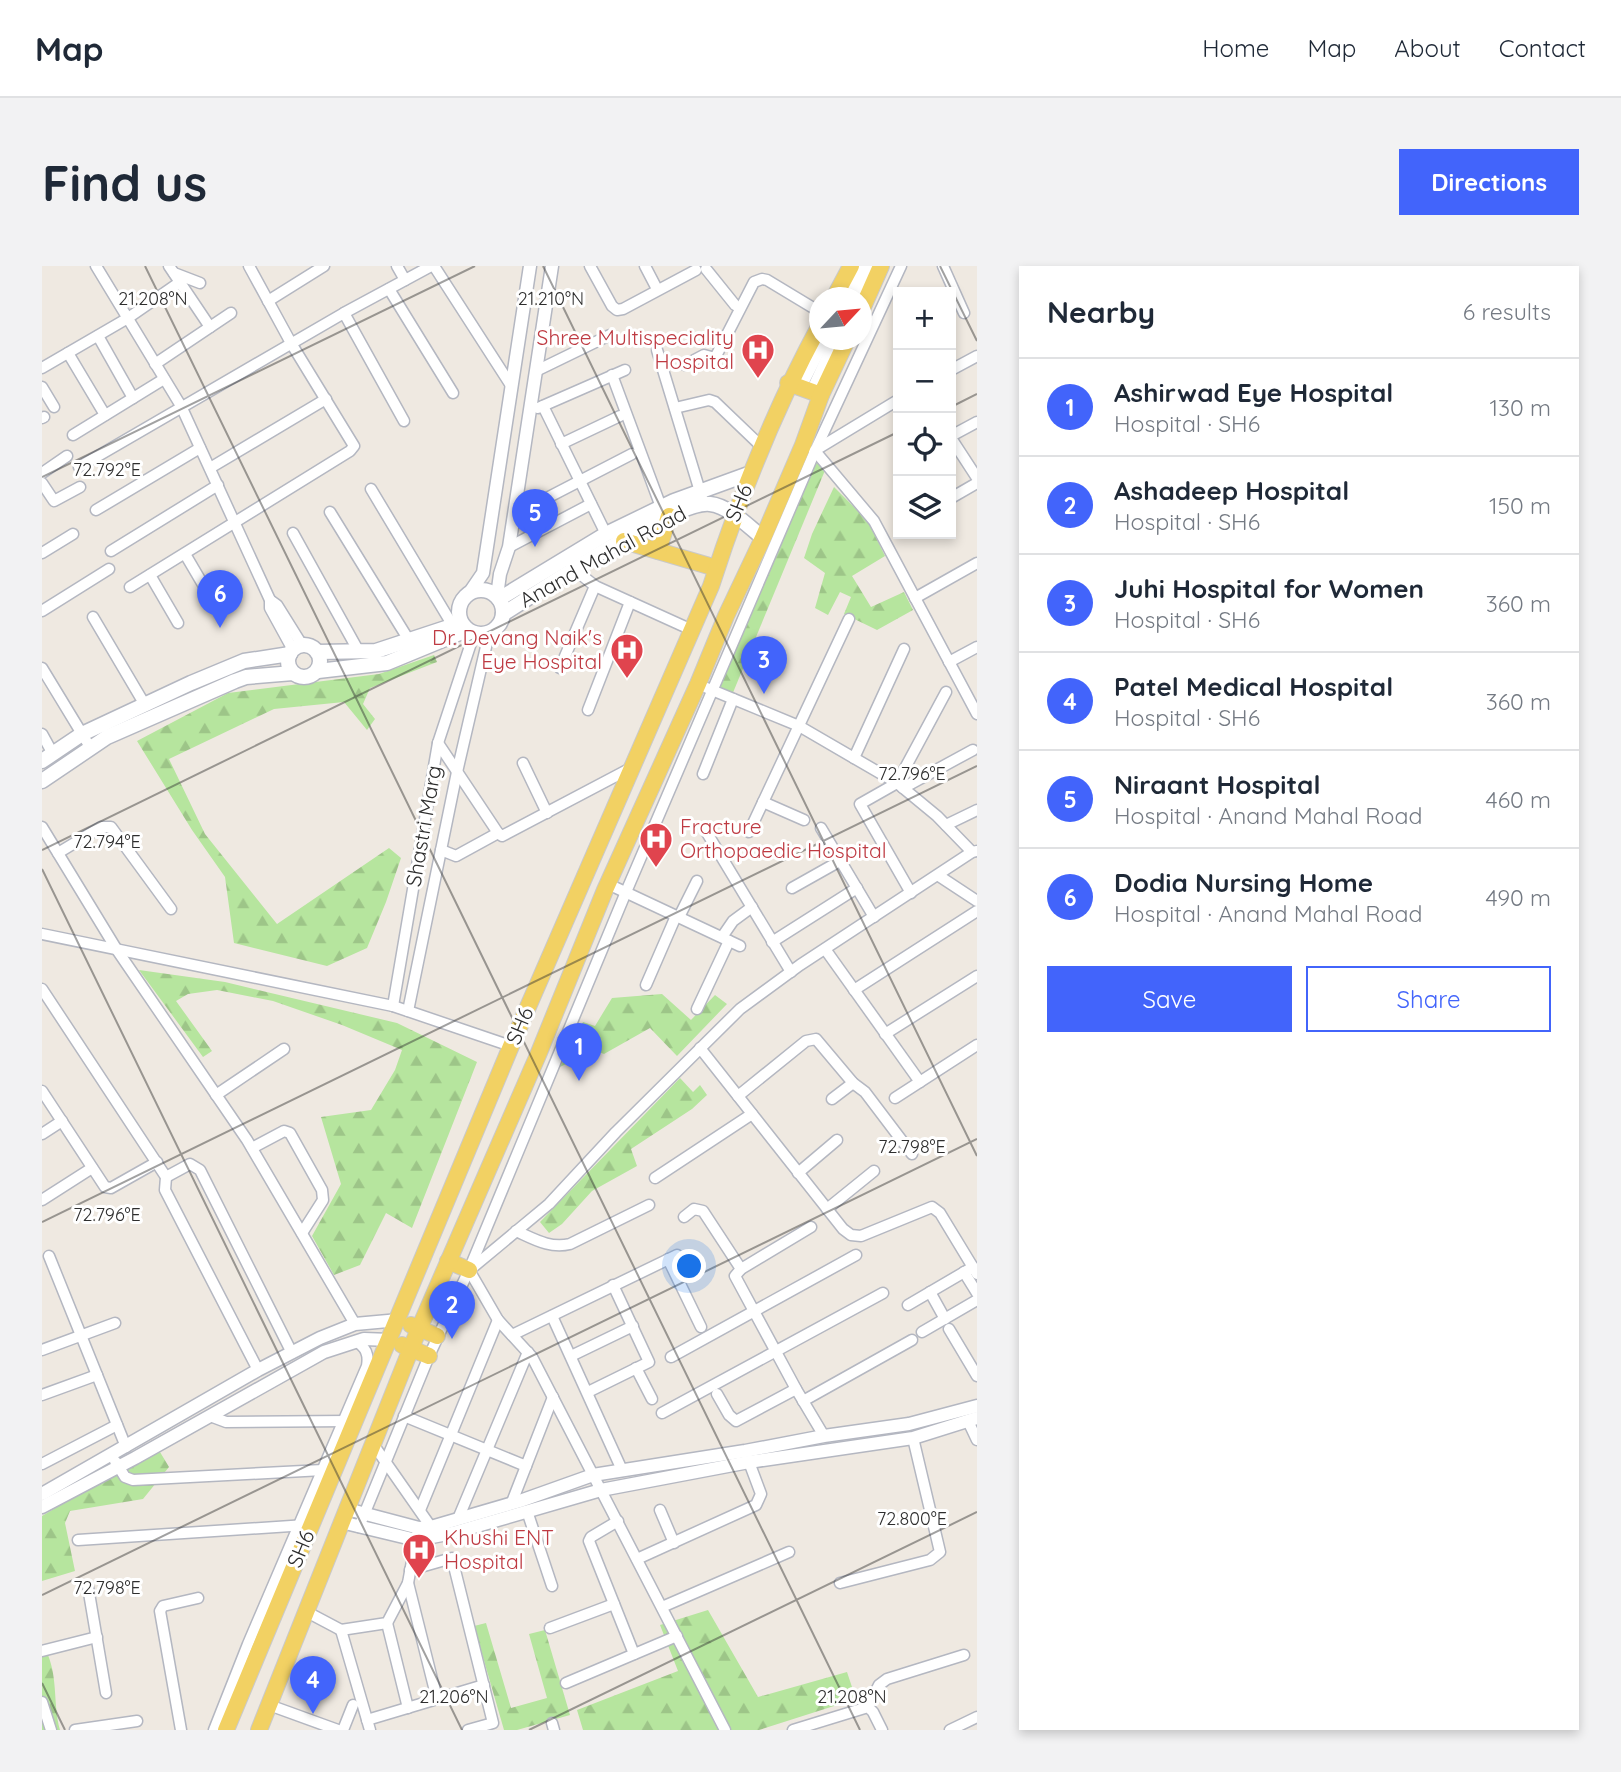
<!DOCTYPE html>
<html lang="en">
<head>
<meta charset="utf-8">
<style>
	:root { --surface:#fff; --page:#f2f2f3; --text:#1f2937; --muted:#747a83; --line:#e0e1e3; --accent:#4264fb }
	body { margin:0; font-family:Quicksand,sans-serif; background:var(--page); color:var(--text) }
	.controls { position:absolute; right:21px; top:21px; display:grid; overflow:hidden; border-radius:0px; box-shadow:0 4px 10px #0003 }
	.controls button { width:63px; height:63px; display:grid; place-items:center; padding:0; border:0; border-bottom:2px solid var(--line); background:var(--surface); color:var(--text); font:35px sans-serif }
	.compass { position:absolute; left:767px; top:21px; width:63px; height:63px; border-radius:50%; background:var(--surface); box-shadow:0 4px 10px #0003; rotate:64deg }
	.you { position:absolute; left:648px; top:1001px; width:24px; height:24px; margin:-18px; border:5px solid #fff; border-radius:50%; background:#1a73e8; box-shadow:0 0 0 10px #1a73e833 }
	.badge { display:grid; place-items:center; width:46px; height:46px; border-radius:50%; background:var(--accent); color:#fff; font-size:23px; font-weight:700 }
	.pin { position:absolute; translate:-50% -58px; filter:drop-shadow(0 2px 4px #0008) }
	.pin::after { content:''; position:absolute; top:37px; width:24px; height:21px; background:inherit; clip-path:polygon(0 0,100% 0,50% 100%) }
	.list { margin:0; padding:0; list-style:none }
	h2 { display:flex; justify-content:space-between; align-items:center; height:91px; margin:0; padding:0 28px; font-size:30px }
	h2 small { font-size:23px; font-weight:400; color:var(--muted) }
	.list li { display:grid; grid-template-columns:46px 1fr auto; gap:21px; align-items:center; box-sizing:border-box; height:98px; padding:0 28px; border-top:2px solid var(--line) }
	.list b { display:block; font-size:26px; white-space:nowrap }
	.list p { margin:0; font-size:23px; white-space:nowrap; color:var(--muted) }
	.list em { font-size:23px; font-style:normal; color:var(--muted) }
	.actions { display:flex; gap:14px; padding:21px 28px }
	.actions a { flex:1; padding:16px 0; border:2px solid var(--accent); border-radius:0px; text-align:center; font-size:24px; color:var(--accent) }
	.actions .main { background:var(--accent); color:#fff }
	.icon { flex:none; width:38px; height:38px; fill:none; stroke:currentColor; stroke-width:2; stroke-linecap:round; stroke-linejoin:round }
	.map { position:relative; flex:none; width:935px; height:1464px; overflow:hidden; border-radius:0px }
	header { display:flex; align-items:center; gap:42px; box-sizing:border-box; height:98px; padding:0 35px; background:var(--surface); border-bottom:2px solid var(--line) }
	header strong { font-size:33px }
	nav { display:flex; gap:38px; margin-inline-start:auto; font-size:24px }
	.intro { display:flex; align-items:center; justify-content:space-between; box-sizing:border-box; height:168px; padding:0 42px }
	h1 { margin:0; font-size:49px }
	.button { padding:18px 32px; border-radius:0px; background:var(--accent); color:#fff; font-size:24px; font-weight:700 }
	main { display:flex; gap:42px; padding:0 42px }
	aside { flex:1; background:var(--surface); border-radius:0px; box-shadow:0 4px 10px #0003 }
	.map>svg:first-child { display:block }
	.forest { fill:url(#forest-firs) }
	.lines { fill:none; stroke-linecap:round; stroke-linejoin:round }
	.minor-casing { stroke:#b4b7c1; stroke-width:13 }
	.tertiary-casing { stroke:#b4b7c1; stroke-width:15 }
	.secondary-casing { stroke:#b4b7c1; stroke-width:17 }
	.primary-casing { stroke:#c9c9c9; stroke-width:18 }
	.minor { stroke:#fff; stroke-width:10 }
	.tertiary { stroke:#fff; stroke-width:12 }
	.secondary { stroke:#fff; stroke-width:14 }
	.primary { stroke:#f2d163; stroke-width:16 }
	.ticks { fill:none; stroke:#2e2e2e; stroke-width:2; stroke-opacity:0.45 }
	.labels { text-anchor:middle; stroke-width:6; stroke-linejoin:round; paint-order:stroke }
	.health-label { font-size:21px; fill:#be3a42; stroke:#fff; text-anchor:end }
	.street-label { font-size:21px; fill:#2e2e2e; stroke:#fff }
	.ticks-label { font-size:18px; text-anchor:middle; fill:#2e2e2e; stroke:#fff; stroke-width:6; stroke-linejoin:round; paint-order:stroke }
</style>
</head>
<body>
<header>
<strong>Map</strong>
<nav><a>Home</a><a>Map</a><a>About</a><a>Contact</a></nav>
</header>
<div class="intro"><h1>Find us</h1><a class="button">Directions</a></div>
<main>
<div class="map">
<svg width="935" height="1464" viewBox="0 0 935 1464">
	<defs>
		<pattern id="forest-firs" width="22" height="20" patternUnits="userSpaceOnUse" patternTransform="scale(1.75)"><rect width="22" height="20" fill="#b6e59e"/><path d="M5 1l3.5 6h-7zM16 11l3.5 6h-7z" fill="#9dc588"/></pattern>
	</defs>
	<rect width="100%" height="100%" fill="#efe9e1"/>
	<g class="forest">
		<path d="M 772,196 L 784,202 L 690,429 L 675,422 Z"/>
		<path d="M 792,221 L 826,255 L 843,290 L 810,310 L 829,341 L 862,326 L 871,344 L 835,364 L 802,348 L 809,331 L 798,326 L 786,349 L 773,342 L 783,307 L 762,292 L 770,268 Z"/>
		<path d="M 392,389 L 395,396 L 328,422 L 321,438 L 333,453 L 325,464 L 302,436 L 232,443 L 127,493 L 163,568 L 235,658 L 347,582 L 359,592 L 344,636 L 325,682 L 285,700 L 192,677 L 183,611 L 150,564 L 95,475 L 186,427 L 337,408 Z"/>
		<path d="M 97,704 L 183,716 L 355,757 L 435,796 L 370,962 L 344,947 L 318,999 L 292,1009 L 270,970 L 299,918 L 279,851 L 329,844 L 353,804 L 360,784 L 300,759 L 231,735 L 175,724 L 146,728 L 134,735 L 170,785 L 161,791 Z"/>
		<path d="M 620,728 L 649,754 L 673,729 L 685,738 L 635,790 L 608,762 L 562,788 L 552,784 L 518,801 L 541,756 L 553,760 L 570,732 Z"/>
		<path d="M 638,812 L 651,826 L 658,819 L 665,829 L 650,843 L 589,883 L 595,900 L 550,925 L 520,958 L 507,967 L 498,956 Z"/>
		<path d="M 118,1186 L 127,1201 L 101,1233 L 28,1245 L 23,1257 L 33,1305 L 0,1315 L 0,1250 L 49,1221 Z"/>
		<path d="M 666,1344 L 716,1431 L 805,1406 L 814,1433 L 717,1464 L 541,1464 L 535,1444 L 636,1405 L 618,1359 Z"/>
		<path d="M 444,1357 L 469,1442 L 505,1432 L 487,1368 L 503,1364 L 528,1449 L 475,1464 L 462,1464 L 432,1360 Z"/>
		<path d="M 0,1389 L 6,1389 C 16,1414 11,1439 18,1464 L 0,1464 Z"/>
	</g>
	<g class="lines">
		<defs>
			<g id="minor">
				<path d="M 54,0 L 139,140 L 228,334 L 228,342 L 251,384"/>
				<path d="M 127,0 L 168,61"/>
				<path d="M 355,0 L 363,14"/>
				<path d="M 392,0 L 470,121"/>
				<path d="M 548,0 L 570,40 L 575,44 L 581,43 L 654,4"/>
				<path d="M 603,0 L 615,23"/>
				<path d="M 901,0 L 922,47"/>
				<path d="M 664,3 L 693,39 L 698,42"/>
				<path d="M 132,7 L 158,17"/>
				<path d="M 347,23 L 411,127"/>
				<path d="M 226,35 L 282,0"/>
				<path d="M 302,47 L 362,155"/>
				<path d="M 56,70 L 91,132"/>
				<path d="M 615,84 L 660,232"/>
				<path d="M 26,87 L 63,149"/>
				<path d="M 113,98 L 189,47"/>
				<path d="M 643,99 L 662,89 L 673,92 L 712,16 L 720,13 L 725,14 L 778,46"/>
				<path d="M 0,102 L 86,52 L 138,16"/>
				<path d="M 909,104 L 935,90"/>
				<path d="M 494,105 L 568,69"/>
				<path d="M 570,109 L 619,241"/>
				<path d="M 0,121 L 12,141"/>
				<path d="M 501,140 L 564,268"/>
				<path d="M 496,142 L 583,104"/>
				<path d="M 633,142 L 667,134 L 673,136 L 720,181"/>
				<path d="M 0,152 L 2,151"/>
				<path d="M 31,169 L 122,113"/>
				<path d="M 909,170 L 935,156"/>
				<path d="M 909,172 L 935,212"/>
				<path d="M 519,178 L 578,150"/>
				<path d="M 772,185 L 856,134"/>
				<path d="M 773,185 L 832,255 L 935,448"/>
				<path d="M 37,201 L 302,47 L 389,0"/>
				<path d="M 168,202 L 284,133"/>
				<path d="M 0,207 L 25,190"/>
				<path d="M 0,217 L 12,235 L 38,221"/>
				<path d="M 329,223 L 411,360"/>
				<path d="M 909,232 L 935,217"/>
				<path d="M 54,244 L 158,182"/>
				<path d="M 288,246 L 368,376"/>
				<path d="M 472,249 L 590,188"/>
				<path d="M 251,267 L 317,386"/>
				<path d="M 467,281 L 549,238"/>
				<path d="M 69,285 L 176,219"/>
				<path d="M 0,287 L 31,268"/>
				<path d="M 143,288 L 173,339"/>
				<path d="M 532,303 L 553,320 L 650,364"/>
				<path d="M 108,309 L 136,357"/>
				<path d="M 88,321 L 308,185 L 312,180 L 249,77 L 207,0"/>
				<path d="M 873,332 L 935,297"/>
				<path d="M 228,334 L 235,339 L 260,379"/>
				<path d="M 0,345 L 67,303"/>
				<path d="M 51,351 L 103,439"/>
				<path d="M 907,396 L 935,381"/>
				<path d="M 0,402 L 48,481"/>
				<path d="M 518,402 L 553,320"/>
				<path d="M 665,422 L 757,460 L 855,517 L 895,550 L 930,586"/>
				<path d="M 546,444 L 588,336"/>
				<path d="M 0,468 L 11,488"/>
				<path d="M 396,477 L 456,567 L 460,570 L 591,501"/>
				<path d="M 812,492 L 862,383"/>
				<path d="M 481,497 L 505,547"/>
				<path d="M 661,508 L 691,433"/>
				<path d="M 861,522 L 931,484"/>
				<path d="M 721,536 L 762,554"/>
				<path d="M 904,559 L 935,544"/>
				<path d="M 0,561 L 75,684 L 205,874 L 313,1058"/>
				<path d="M 662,562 L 749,706"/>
				<path d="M 779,562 L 832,651"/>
				<path d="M 707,566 L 807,353"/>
				<path d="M 399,584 L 414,590 L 456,567"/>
				<path d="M 16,587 L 59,561 L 69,561 L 129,643"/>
				<path d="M 897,610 L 935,635"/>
				<path d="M 566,618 L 698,680"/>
				<path d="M 750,622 L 798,595"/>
				<path d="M 869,627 L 818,538 L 855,517 L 904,426"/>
				<path d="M 637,651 L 655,615"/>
				<path d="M 0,668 L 351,740 L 469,780"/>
				<path d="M 680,671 L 691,655 L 710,641"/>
				<path d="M 730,676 L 815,622"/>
				<path d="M 783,683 L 878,816"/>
				<path d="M 604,719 L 634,650"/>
				<path d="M 0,723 L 124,911 L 123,924 L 216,1104"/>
				<path d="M 812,724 L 935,645"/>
				<path d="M 351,740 L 396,477 L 432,368"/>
				<path d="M 655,743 L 687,675"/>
				<path d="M 366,745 L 415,506 L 447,368"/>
				<path d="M 843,768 L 935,710"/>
				<path d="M 658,782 L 801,963 L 809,969 L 819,970 L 890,941 L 898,947 L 935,1008"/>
				<path d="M 0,825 L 63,921 L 69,922 L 115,896"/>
				<path d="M 174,829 L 242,783"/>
				<path d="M 696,830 L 764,775 L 774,773 L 811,817 L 823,826 L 870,888"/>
				<path d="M 853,832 L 935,779"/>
				<path d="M 790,833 L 811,817"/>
				<path d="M 0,868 L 20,855"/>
				<path d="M 210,882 L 242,865 L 248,867 L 280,924 L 281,934 L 260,967"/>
				<path d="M 756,907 L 795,874"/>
				<path d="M 124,911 L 148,898 L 158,904 L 250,1087"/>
				<path d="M 613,912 L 710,848"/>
				<path d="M 0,934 L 50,902"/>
				<path d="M 785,943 L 832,905"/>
				<path d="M 642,951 L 652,943 L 661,945 L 699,1003"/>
				<path d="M 769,961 L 699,1003 L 693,1010 L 754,1123 L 782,1170"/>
				<path d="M 474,965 C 492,973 508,983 528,978 L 607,939"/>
				<path d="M 7,990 L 84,1181"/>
				<path d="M 626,993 L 659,1061"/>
				<path d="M 430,1002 L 507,938 L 574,866 L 698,743 L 758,699 L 930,586 L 935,585"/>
				<path d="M 427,1004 L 456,1054 L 490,1091 L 683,1464"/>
				<path d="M 922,1006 L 935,1027"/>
				<path d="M 888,1026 L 903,1053"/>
				<path d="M 866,1039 L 931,1001"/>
				<path d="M 510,1050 L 580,1204"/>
				<path d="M 907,1063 L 935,1110"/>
				<path d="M 880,1066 L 935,1034"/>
				<path d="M 470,1069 L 635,989"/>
				<path d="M 0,1084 L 73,1057"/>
				<path d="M 529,1090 L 591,1060"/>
				<path d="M 629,1091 L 814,989"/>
				<path d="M 594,1102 L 610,1133"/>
				<path d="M 546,1126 L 607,1096 L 571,1019"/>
				<path d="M 675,1128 L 687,1149 L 694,1155 L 754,1123"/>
				<path d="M 0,1129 L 55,1109"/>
				<path d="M 761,1135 L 870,1074"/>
				<path d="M 620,1147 L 841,1027"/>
				<path d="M 168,1150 L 184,1156 L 307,1155"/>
				<path d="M 362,1150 L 484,1200"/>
				<path d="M 926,1155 L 935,1174"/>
				<path d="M 331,1178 L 389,1261"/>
				<path d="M 73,1195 L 83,1211 L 91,1214 L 281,1204"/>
				<path d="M 0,1198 L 75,1159"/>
				<path d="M 470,1236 L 511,1131"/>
				<path d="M 378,1244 L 456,1054"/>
				<path d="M 618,1244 L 632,1277"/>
				<path d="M 485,1245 L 510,1320"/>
				<path d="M 416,1253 L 486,1086"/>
				<path d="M 576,1255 L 549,1271 L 547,1275 L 592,1388"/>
				<path d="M 317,1261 L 387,1090 L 427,1004 L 584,626 L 773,185 L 859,0"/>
				<path d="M 36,1274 L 264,1259"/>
				<path d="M 595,1293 L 714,1239 L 719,1228 L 707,1196"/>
				<path d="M 368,1304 L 410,1292 L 451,1457 L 426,1464"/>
				<path d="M 366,1317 L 395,1433"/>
				<path d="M 798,1317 L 888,1294 L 898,1286 L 871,1172"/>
				<path d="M 46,1321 L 64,1427"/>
				<path d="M 620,1341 L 747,1286"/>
				<path d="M 265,1346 L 299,1364"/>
				<path d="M 345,1357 L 366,1442"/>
				<path d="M 508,1362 L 572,1338"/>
				<path d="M 0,1385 L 55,1371"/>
				<path d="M 524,1417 L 635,1370"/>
				<path d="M 0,1436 L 9,1464"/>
				<path d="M 227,1439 L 296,1464"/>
				<path d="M 826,1441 L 837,1419 L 845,1413 L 922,1389"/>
				<path d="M 325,1454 L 442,1419"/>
				<path d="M 510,1457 L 512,1464"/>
				<path d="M 33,1464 L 95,1455"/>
				<path d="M 139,1464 L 118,1345 L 121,1340 L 156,1332"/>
				<path d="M 172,1464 L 206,1378 L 325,1100 C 327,1088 324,1082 314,1075"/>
				<path d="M 301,1464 L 311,1439"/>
				<path d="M 328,1464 L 299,1364 L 345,1357 L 366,1317 L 375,1268"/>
				<path d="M 751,1464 L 826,1441 L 831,1446 L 840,1464"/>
				<path d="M 908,1464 L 935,1451"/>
			</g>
			<g id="tertiary">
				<path d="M 428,326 L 441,307 L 488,0"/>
				<path d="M 455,330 L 458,308 L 467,281 L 510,0"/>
				<path d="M 0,1228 L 216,1104 L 278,1072 L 313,1058 L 357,1054"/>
				<path d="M 0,1241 L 93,1192 L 282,1086 L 322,1073 L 348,1074"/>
				<path d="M 305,1243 L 377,1262 L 389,1261 L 478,1235 L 551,1209 L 703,1185 L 782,1170 L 867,1158 L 935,1140"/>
				<path d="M 299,1256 L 374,1274 L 411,1267 L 559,1224 L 707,1196 L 871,1172 L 935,1152"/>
			</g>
			<g id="secondary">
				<path d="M 803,32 L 819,0"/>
				<path d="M 814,32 L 830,0"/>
				<path d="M 757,121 L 781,74"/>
				<path d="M 771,126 L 795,74"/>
				<circle cx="439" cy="346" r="22"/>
				<path d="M 457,333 L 564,268 L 632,235 L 709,207"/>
				<path d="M 461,348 C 496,326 634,234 668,238 C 687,240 706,260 721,272"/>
				<circle cx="262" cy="395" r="16"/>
				<path d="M 275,386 L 334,385 L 419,357"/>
				<path d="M 276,405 L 345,397 L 425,364"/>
				<path d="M 0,495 L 40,468 L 149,417 L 202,395 L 248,388"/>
				<path d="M 0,515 L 65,471 L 193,415 L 204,411 L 251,407"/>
			</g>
			<g id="primary">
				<path d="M 792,32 L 809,0"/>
				<path d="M 820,43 L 839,0"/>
				<path d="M 746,117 L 779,129"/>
				<path d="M 582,275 L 674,302"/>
				<path d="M 616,285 L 627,250"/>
				<path d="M 406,995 L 427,1004"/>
				<path d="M 369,1059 L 395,1070"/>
				<path d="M 360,1079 L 387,1090"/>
				<path d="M 184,1464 L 469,780 L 669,320 C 698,230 733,142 778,59"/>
				<path d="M 217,1464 L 374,1070 L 496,789 L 563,624 L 656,418 L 684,350 L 721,272 L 761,179 L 779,129 L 805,74"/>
			</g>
		</defs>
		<use href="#minor" class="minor-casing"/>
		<use href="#tertiary" class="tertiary-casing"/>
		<use href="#secondary" class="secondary-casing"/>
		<use href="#primary" class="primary-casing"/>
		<use href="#minor" class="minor"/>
		<use href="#tertiary" class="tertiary"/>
		<use href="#secondary" class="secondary"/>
		<use href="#primary" class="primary"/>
	</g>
	<path class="ticks" d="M 103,0 L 818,1464M 501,0 L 935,890M 898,0 L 935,75M 909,141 L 935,128M 0,211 L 433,0M 0,584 L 856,166M 0,603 L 420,1464M 0,956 L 935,500M 0,1329 L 935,873M 0,1417 L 23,1464M 487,1464 L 935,1246"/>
	<defs>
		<symbol id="hospital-pin" viewBox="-11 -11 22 30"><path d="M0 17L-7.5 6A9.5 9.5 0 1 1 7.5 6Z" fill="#e0444e" stroke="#fff"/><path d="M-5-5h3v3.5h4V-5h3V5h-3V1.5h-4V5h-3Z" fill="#fff"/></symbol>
	</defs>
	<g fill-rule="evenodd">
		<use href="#hospital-pin" x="697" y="65" width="38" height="52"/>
		<use href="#hospital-pin" x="566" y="365" width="38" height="52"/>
		<use href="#hospital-pin" x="595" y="554" width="38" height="52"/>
		<use href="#hospital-pin" x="358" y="1265" width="38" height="52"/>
	</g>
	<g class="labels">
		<g class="health-label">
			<text x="692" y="79">Shree Multispeciality<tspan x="692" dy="24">Hospital</tspan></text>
			<text x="560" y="379">Dr. Devang Naik's<tspan x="560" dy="24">Eye Hospital</tspan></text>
			<text x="638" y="568" text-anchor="start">Fracture<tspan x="638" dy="24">Orthopaedic Hospital</tspan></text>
			<text x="402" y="1279" text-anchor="start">Khushi ENT<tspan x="402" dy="24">Hospital</tspan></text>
		</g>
		<g class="street-label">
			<text transform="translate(697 237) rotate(-68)" y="7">SH6</text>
			<text transform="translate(561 291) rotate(-29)" y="7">Anand Mahal Road</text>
			<text transform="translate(382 560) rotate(-80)" y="7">Shastri Marg</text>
			<text transform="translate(478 760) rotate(-67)" y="7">SH6</text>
			<text transform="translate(259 1283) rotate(-67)" y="7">SH6</text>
		</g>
	</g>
	<g class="ticks-label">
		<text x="111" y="39">21.208°N</text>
		<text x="509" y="39">21.210°N</text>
		<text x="65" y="210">72.792°E</text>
		<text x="870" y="514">72.796°E</text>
		<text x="65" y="582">72.794°E</text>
		<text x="870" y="887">72.798°E</text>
		<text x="65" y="955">72.796°E</text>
		<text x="870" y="1259">72.800°E</text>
		<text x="65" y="1328">72.798°E</text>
		<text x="412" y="1437">21.206°N</text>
		<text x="810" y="1437">21.208°N</text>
	</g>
</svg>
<div class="controls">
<button>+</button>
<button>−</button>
<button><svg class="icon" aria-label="locate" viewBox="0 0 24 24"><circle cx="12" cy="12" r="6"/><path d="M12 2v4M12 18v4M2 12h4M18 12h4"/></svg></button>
<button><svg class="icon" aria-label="layers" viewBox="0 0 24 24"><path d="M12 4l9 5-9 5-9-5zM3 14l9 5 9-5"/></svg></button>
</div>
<svg class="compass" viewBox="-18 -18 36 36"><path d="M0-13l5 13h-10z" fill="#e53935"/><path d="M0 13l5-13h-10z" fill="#747a83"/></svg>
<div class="you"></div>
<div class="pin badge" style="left:537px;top:815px">1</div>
<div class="pin badge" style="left:410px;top:1073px">2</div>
<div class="pin badge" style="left:722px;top:428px">3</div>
<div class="pin badge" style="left:271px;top:1448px">4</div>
<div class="pin badge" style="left:493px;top:281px">5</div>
<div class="pin badge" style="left:178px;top:362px">6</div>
</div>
<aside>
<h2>Nearby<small>6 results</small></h2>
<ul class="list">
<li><span class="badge">1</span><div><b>Ashirwad Eye Hospital</b><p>Hospital · SH6</p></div><em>130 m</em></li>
<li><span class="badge">2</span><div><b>Ashadeep Hospital</b><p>Hospital · SH6</p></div><em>150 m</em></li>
<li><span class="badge">3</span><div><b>Juhi Hospital for Women</b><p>Hospital · SH6</p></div><em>360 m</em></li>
<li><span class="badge">4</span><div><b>Patel Medical Hospital</b><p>Hospital · SH6</p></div><em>360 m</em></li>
<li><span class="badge">5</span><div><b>Niraant Hospital</b><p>Hospital · Anand Mahal Road</p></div><em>460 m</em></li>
<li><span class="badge">6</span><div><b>Dodia Nursing Home</b><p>Hospital · Anand Mahal Road</p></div><em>490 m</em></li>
</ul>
<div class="actions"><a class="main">Save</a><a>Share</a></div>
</aside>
</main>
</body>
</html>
